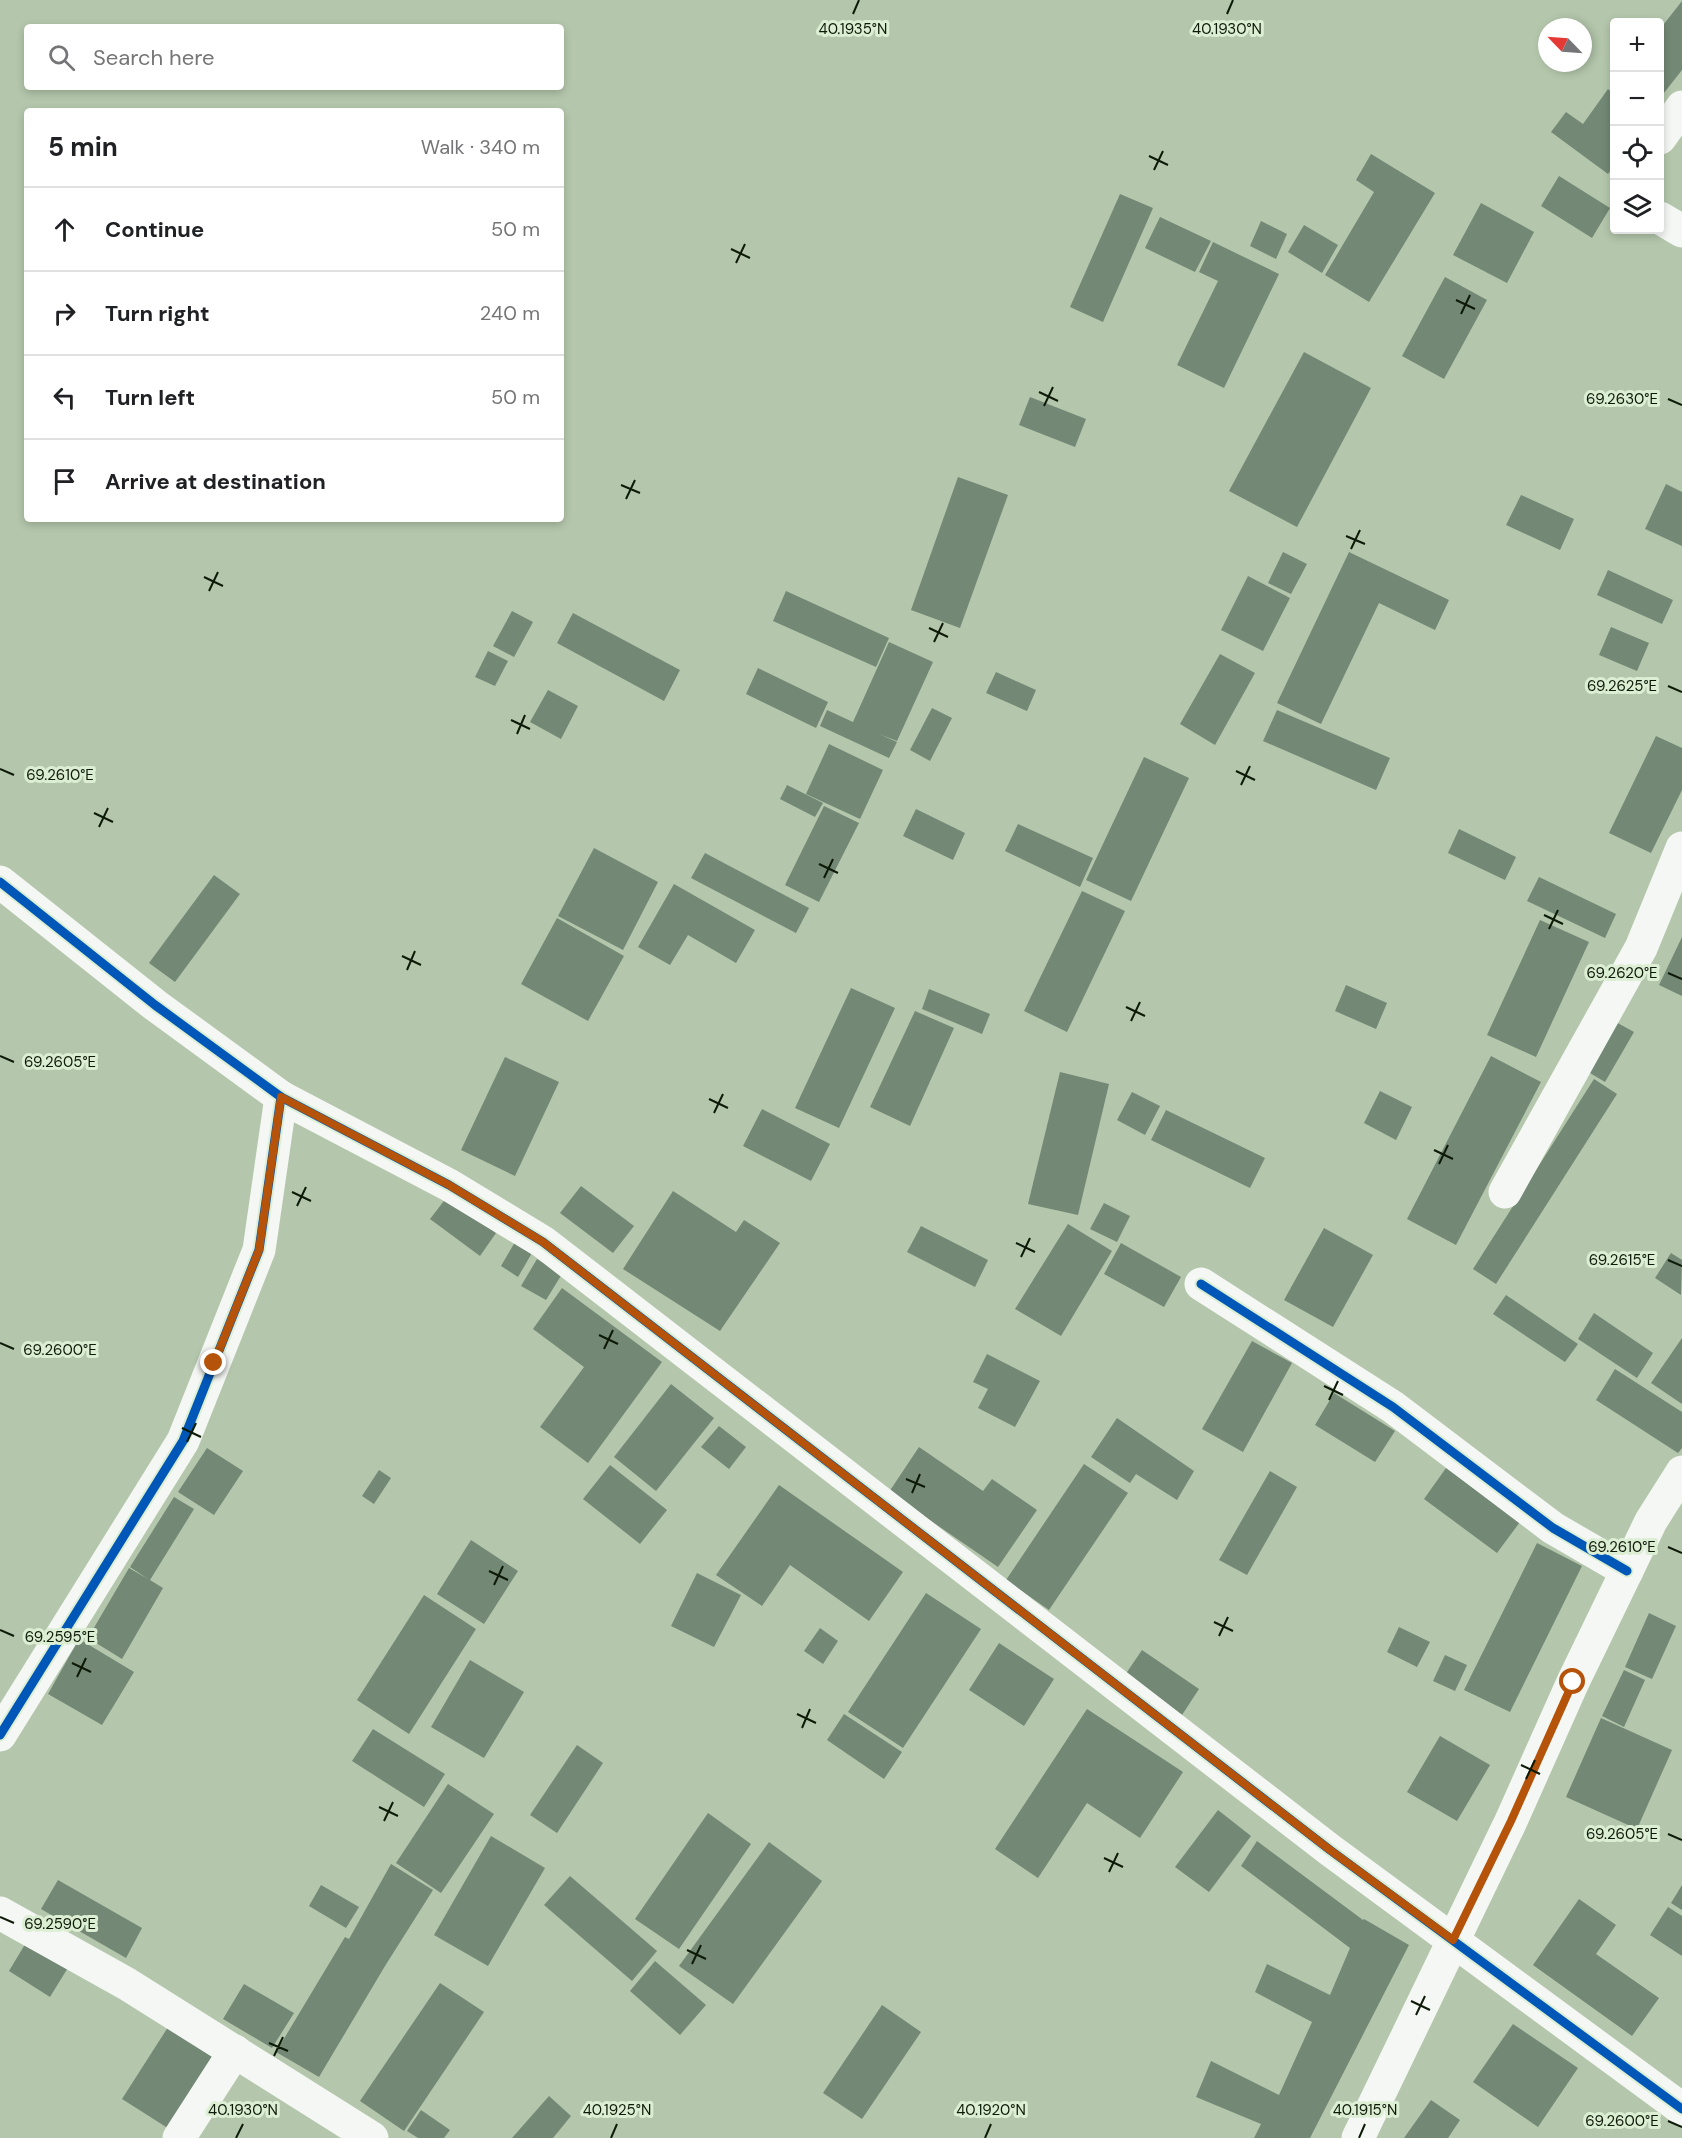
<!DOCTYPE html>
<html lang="en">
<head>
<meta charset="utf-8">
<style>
	:root { --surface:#fff; --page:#f2f2f2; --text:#202124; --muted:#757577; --line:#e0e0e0 }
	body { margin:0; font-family:"DM Sans",sans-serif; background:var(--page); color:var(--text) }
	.controls { position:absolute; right:18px; top:18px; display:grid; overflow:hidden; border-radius:6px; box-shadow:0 3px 9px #0003 }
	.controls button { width:54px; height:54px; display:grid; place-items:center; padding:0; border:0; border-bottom:2px solid var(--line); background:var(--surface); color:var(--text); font:30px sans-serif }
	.compass { position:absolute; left:1538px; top:18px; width:54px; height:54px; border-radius:50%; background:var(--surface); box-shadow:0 3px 9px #0003; rotate:295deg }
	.stop { position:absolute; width:18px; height:18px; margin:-14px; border:4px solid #b45309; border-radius:50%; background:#fff }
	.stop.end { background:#b45309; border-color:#fff; box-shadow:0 2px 6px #0008 }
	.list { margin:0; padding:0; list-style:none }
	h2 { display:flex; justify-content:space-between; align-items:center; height:78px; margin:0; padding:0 24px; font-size:26px }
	h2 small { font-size:20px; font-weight:400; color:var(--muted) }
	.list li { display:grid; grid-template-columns:39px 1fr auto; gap:18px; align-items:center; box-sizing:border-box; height:84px; padding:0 24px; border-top:2px solid var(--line) }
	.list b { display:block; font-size:22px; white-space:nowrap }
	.list em { font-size:20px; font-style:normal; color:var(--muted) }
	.icon { flex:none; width:33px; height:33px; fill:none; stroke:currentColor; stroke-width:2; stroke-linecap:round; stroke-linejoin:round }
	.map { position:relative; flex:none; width:1682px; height:2138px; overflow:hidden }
	.search { position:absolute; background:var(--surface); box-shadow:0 3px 9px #0003; left:24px; top:24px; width:540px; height:66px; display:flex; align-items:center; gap:15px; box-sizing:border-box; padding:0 21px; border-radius:6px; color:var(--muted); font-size:22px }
	.panel { position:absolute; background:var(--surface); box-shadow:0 3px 9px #0003; left:24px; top:108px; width:540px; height:414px; border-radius:6px }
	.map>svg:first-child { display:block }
	.building { fill:#738875 }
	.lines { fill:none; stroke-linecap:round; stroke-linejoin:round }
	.street { stroke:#f4f7f3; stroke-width:33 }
	.cycleway-casing { stroke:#dceed4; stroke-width:13 }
	.cycleway { stroke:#0057b8; stroke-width:9 }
	.route { stroke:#b45309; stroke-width:8 }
	.ticks { fill:none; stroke:#0e1a08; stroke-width:2 }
	.ticks-label { font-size:15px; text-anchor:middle; fill:#0e1a08; stroke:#dceed4; stroke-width:6; stroke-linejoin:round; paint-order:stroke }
</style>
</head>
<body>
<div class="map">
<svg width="1682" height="2138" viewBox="0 0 1682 2138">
	<rect width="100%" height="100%" fill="#b4c7ac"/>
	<g class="building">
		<path d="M 1682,1 L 1682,70 L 1660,98 L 1660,29 Z"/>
		<path d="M 1608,89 L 1614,94 L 1614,166 L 1608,174 L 1551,132 L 1566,112 L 1583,124 Z"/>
		<path d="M 1371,154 L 1435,193 L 1369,302 L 1325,275 L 1374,192 L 1356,180 Z"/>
		<path d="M 1559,176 L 1610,208 L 1592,238 L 1541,206 Z"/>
		<path d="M 1120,194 L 1153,208 L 1103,322 L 1070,307 Z"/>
		<path d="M 1481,203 L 1534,232 L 1507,283 L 1453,255 Z"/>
		<path d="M 1160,217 L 1211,241 L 1195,272 L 1145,248 Z"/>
		<path d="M 1261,221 L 1287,234 L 1276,259 L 1250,246 Z"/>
		<path d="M 1304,225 L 1338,245 L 1322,273 L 1288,252 Z"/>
		<path d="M 1213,242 L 1279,274 L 1224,388 L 1177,365 L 1218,281 L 1199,272 Z"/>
		<path d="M 1445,277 L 1487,300 L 1444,379 L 1402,356 Z"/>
		<path d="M 1304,352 L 1371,388 L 1297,527 L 1229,491 Z"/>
		<path d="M 1030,397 L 1086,419 L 1075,447 L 1019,425 Z"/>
		<path d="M 958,477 L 1008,495 L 960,628 L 911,610 Z"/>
		<path d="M 1666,484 L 1682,492 L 1682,546 L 1645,529 Z"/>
		<path d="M 1521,495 L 1574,519 L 1560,550 L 1506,525 Z"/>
		<path d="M 1283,552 L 1307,564 L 1291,594 L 1268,583 Z"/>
		<path d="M 1349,552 L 1449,600 L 1435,630 L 1379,603 L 1321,724 L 1277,703 Z"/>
		<path d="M 1608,570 L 1673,600 L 1662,624 L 1597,595 Z"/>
		<path d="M 1248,576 L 1290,598 L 1263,651 L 1221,630 Z"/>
		<path d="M 786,591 L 889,638 L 876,667 L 773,621 Z"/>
		<path d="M 512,611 L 533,622 L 514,657 L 493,646 Z"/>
		<path d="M 573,613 L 680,670 L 664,701 L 557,643 Z"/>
		<path d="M 1611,627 L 1649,643 L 1637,671 L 1599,655 Z"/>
		<path d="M 889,642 L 933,662 L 897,741 L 879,734 L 897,742 L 889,758 L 820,726 L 827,710 L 853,722 Z"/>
		<path d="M 488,651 L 508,661 L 495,686 L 475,677 Z"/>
		<path d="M 1220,654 L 1255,673 L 1215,745 L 1180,724 Z"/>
		<path d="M 758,668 L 828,702 L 816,728 L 746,694 Z"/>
		<path d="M 996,672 L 1036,690 L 1027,711 L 986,693 Z"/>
		<path d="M 548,690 L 578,706 L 561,739 L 530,722 Z"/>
		<path d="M 932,708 L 952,718 L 930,761 L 910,750 Z"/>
		<path d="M 1277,710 L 1390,758 L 1376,790 L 1263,741 Z"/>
		<path d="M 1656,736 L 1682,748 L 1682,790 L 1651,853 L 1609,833 Z"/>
		<path d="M 829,744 L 883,770 L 860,819 L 806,794 Z"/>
		<path d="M 1144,757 L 1189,778 L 1131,901 L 1086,880 Z"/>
		<path d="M 787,785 L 823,803 L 815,817 L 780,799 Z"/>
		<path d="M 824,806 L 859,823 L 819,902 L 785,885 Z"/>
		<path d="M 916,809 L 965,833 L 953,860 L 903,836 Z"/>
		<path d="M 1018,824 L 1093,858 L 1080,887 L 1005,851 Z"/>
		<path d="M 1459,829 L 1516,857 L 1505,880 L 1448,853 Z"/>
		<path d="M 594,848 L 658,882 L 623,950 L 558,916 Z"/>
		<path d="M 705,853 L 809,908 L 796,933 L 691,878 Z"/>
		<path d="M 214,875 L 240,894 L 175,982 L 149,963 Z"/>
		<path d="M 1539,877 L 1616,914 L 1605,938 L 1527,901 Z"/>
		<path d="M 674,884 L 755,930 L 736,963 L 688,935 L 670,965 L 638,947 Z"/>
		<path d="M 1082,891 L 1125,911 L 1067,1032 L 1024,1011 Z"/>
		<path d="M 557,918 L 624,956 L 588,1021 L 521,984 Z"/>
		<path d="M 1540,920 L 1589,942 L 1536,1057 L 1487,1035 Z"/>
		<path d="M 1682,937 L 1682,996 L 1659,985 Z"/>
		<path d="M 1346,985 L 1387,1003 L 1376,1029 L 1335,1011 Z"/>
		<path d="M 851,988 L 895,1008 L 839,1128 L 795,1108 Z"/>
		<path d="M 929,989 L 990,1014 L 982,1034 L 922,1009 Z"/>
		<path d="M 915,1011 L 954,1028 L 910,1126 L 870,1107 Z"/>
		<path d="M 1614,1021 L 1634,1032 L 1605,1082 L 1585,1070 Z"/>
		<path d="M 1491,1056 L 1541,1082 L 1456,1245 L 1407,1219 Z"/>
		<path d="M 505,1057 L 559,1082 L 515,1176 L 461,1150 Z"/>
		<path d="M 1060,1072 L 1109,1084 L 1078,1215 L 1028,1204 Z"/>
		<path d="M 1594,1079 L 1617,1094 L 1496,1284 L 1473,1269 Z"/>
		<path d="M 1380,1091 L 1412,1107 L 1396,1140 L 1364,1123 Z"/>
		<path d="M 1132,1092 L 1160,1106 L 1145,1135 L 1117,1120 Z"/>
		<path d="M 762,1109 L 830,1144 L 811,1181 L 743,1146 Z"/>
		<path d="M 1166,1110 L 1265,1158 L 1250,1188 L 1151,1140 Z"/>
		<path d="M 581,1186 L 634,1226 L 613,1253 L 560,1213 Z"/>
		<path d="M 673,1191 L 736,1232 L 744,1220 L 780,1243 L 720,1331 L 623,1269 Z"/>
		<path d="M 447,1197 L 496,1233 L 480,1256 L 430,1219 Z"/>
		<path d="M 1104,1203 L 1130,1216 L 1117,1242 L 1090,1229 Z"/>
		<path d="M 1068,1224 L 1112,1251 L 1061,1336 L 1015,1309 Z"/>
		<path d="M 921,1226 L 988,1260 L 975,1287 L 907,1252 Z"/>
		<path d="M 1324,1228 L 1373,1255 L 1333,1327 L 1284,1300 Z"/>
		<path d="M 515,1242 L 532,1253 L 518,1277 L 501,1266 Z"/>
		<path d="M 1121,1243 L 1181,1277 L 1164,1307 L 1104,1274 Z"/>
		<path d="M 1671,1253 L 1682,1260 L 1681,1295 L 1655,1278 Z"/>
		<path d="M 537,1259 L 562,1274 L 546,1300 L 521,1286 Z"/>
		<path d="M 562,1288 L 662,1362 L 588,1463 L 540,1427 L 584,1367 L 533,1329 Z"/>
		<path d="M 1506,1295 L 1578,1344 L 1565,1362 L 1493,1314 Z"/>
		<path d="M 1594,1313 L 1653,1353 L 1637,1378 L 1578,1339 Z"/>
		<path d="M 1682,1338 L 1682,1404 L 1651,1383 Z"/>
		<path d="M 1252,1341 L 1292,1363 L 1243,1452 L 1202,1429 Z"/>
		<path d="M 987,1354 L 1040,1381 L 1015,1427 L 978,1408 L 988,1389 L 973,1382 Z"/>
		<path d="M 1615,1369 L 1682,1412 L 1682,1448 L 1678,1453 L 1596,1400 Z"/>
		<path d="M 671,1384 L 714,1418 L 656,1491 L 614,1457 Z"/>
		<path d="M 1334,1393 L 1395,1431 L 1375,1462 L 1315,1425 Z"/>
		<path d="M 1117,1418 L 1194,1471 L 1177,1500 L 1136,1474 L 1130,1483 L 1091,1457 Z"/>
		<path d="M 719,1426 L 746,1447 L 729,1469 L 701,1447 Z"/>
		<path d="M 919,1447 L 983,1491 L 992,1479 L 1037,1510 L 998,1567 L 889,1492 Z"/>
		<path d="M 207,1448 L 243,1471 L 214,1515 L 178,1492 Z"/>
		<path d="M 1084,1464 L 1128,1493 L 1049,1610 L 1006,1580 Z"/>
		<path d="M 610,1465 L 667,1510 L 640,1544 L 583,1499 Z"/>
		<path d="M 1446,1468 L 1520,1522 L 1497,1553 L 1424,1499 Z"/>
		<path d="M 379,1470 L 391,1478 L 374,1504 L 362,1496 Z"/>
		<path d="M 1270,1471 L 1297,1487 L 1247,1575 L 1219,1560 Z"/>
		<path d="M 779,1485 L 903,1572 L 869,1621 L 790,1565 L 762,1606 L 716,1575 Z"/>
		<path d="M 174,1497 L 194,1509 L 150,1580 L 163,1588 L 122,1659 L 88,1638 L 129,1568 L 148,1579 L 130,1567 Z"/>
		<path d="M 471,1540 L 518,1571 L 484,1624 L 437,1594 Z"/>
		<path d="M 1537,1543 L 1582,1566 L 1510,1712 L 1464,1690 Z"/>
		<path d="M 697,1573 L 741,1595 L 714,1647 L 671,1626 Z"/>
		<path d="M 926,1593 L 981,1629 L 903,1748 L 848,1712 Z"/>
		<path d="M 424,1595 L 476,1629 L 409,1734 L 357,1700 Z"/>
		<path d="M 1649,1613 L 1676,1626 L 1652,1679 L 1625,1667 Z"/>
		<path d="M 1399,1627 L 1430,1642 L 1417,1667 L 1387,1652 Z"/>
		<path d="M 820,1628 L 838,1641 L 823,1664 L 804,1651 Z"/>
		<path d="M 79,1639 L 134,1672 L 102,1725 L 48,1694 Z"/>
		<path d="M 999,1643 L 1054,1679 L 1024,1726 L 969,1690 Z"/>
		<path d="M 1142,1650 L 1199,1689 L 1182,1715 L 1125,1675 Z"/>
		<path d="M 1445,1655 L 1467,1665 L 1455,1691 L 1433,1681 Z"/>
		<path d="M 470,1660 L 524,1692 L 484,1758 L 431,1727 Z"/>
		<path d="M 1624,1670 L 1645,1680 L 1624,1727 L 1602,1716 Z"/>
		<path d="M 1087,1709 L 1183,1772 L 1140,1838 L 1087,1803 L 1038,1878 L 995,1849 Z"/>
		<path d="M 844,1714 L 902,1752 L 884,1779 L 827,1740 Z"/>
		<path d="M 1601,1718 L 1672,1750 L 1637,1829 L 1566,1797 Z"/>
		<path d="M 373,1729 L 445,1774 L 424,1807 L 352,1761 Z"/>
		<path d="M 1440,1736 L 1490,1765 L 1457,1821 L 1407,1792 Z"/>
		<path d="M 577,1745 L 603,1763 L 557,1833 L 530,1815 Z"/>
		<path d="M 448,1784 L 494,1814 L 441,1893 L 396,1863 Z"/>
		<path d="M 1218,1810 L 1251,1836 L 1209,1892 L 1175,1867 Z"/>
		<path d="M 708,1813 L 751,1844 L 679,1949 L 635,1919 Z"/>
		<path d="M 491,1836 L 545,1868 L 488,1966 L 434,1935 Z"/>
		<path d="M 1257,1841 L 1363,1920 L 1364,1919 L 1409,1945 L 1310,2138 L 1254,2138 L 1261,2124 L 1196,2097 L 1211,2061 L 1279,2095 L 1312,2022 L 1255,1992 L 1267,1964 L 1330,1995 L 1350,1948 L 1241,1866 Z"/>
		<path d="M 769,1842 L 822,1881 L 733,2004 L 679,1966 Z"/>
		<path d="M 391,1864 L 433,1890 L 385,1966 L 319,2077 L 276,2052 L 345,1937 L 349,1939 Z"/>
		<path d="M 570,1876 L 657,1951 L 632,1981 L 544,1905 Z"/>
		<path d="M 58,1880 L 142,1928 L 126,1958 L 41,1909 Z"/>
		<path d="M 321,1885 L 359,1907 L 346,1928 L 309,1906 Z"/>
		<path d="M 1682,1885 L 1682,1910 L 1671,1903 Z"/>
		<path d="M 1579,1899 L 1616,1925 L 1596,1954 L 1659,1998 L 1632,2036 L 1533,1965 Z"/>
		<path d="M 1668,1907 L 1682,1916 L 1682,1956 L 1650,1935 Z"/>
		<path d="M 27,1941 L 69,1966 L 50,1997 L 9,1971 Z"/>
		<path d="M 655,1961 L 706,2005 L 680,2035 L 630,1991 Z"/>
		<path d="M 440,1983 L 484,2012 L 404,2131 L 360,2101 Z"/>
		<path d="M 244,1984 L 294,2013 L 272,2048 L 223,2019 Z"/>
		<path d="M 882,2005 L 921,2032 L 862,2119 L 823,2093 Z"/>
		<path d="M 170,2024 L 222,2056 L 174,2132 L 122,2099 Z"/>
		<path d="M 1513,2024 L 1578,2068 L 1538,2127 L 1473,2082 Z"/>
		<path d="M 549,2096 L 571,2116 L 553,2138 L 512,2138 Z"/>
		<path d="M 1431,2100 L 1460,2120 L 1448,2138 L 1404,2138 Z"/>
		<path d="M 421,2110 L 450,2130 L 444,2138 L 418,2138 L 407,2131 Z"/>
	</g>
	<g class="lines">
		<g class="street">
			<path d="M 1660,138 L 1682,107"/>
			<path d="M 1660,218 L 1682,231"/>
			<path d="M 0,882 L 155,1005 L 281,1097 L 449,1185 L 543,1242 L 1330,1850 L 1682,2109"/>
			<path d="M 1505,1192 L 1641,948 L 1682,848"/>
			<path d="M 1201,1284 L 1393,1407 L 1553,1528 L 1627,1571"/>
			<path d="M 0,1735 L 183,1441 L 259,1250 L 281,1097"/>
			<path d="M 0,1913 L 127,1984 L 372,2138"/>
			<path d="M 179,2138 L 235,2051"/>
			<path d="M 1358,2138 L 1511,1821 L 1573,1682 L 1651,1521 L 1682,1472"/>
		</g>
		<defs>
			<g id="cycleway">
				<path d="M 0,882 L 155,1005 L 281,1097 L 449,1185 L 543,1242 L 1330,1850 L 1682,2109"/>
				<path d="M 1201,1284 L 1393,1407 L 1553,1528 L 1627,1571"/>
				<path d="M 0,1735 L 183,1441 L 259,1250 L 281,1097"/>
			</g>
		</defs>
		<use href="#cycleway" class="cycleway-casing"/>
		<use href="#cycleway" class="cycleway"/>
	</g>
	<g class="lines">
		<path class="route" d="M 214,1363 L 259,1250 L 281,1097 L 449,1185 L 543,1242 L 1330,1850 L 1453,1940 L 1511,1821 L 1573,1682"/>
	</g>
	<path class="ticks" d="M 853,14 L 859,0M 1227,14 L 1233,0M 1149,156 L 1168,165M 1154,170 L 1163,151M 731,249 L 750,258M 736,263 L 745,244M 1456,300 L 1475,309M 1461,314 L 1470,295M 1039,392 L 1058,401M 1668,399 L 1682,405M 1044,406 L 1053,387M 621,485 L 640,493M 626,499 L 635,480M 1346,536 L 1365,544M 1351,549 L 1360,530M 204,577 L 223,586M 209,591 L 218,572M 929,628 L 948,637M 934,642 L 943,623M 1668,686 L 1682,692M 511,720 L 530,729M 517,734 L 525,715M 0,769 L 14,775M 1236,771 L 1255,780M 1241,785 L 1250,766M 94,813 L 113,822M 99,827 L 108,808M 819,864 L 838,873M 824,878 L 833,859M 1544,915 L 1563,924M 1549,929 L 1558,910M 402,956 L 421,965M 407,970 L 415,951M 1668,973 L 1682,979M 1126,1007 L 1145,1016M 1131,1021 L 1140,1002M 0,1056 L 14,1062M 709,1099 L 728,1108M 714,1113 L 723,1094M 1434,1150 L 1453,1159M 1439,1164 L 1448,1145M 292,1192 L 311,1201M 297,1206 L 306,1187M 1016,1243 L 1035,1252M 1021,1257 L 1030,1238M 1668,1260 L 1682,1266M 599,1335 L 618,1344M 0,1343 L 14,1349M 604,1349 L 613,1330M 1324,1386 L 1343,1395M 1329,1400 L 1338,1381M 182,1428 L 201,1437M 187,1442 L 196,1423M 906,1479 L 925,1487M 912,1493 L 920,1474M 1668,1547 L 1682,1553M 489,1571 L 508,1580M 494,1585 L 503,1566M 1214,1622 L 1233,1631M 0,1630 L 14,1636M 1219,1636 L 1228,1617M 72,1663 L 91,1672M 77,1677 L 86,1658M 797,1714 L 816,1723M 802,1728 L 810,1709M 1521,1765 L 1540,1774M 1526,1779 L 1535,1760M 379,1807 L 398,1816M 384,1821 L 393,1802M 1668,1834 L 1682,1840M 1104,1858 L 1123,1867M 1109,1872 L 1118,1853M 0,1917 L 14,1923M 687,1950 L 706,1959M 692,1964 L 701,1945M 1411,2001 L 1430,2010M 1416,2015 L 1425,1996M 269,2043 L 288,2051M 274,2056 L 283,2037M 1668,2121 L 1682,2127M 236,2138 L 243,2124M 611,2138 L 617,2124M 985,2138 L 991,2124M 1359,2138 L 1365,2124"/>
	<g class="ticks-label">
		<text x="853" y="34">40.1935°N</text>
		<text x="1227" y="34">40.1930°N</text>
		<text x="1622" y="404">69.2630°E</text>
		<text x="1622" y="691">69.2625°E</text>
		<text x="60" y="780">69.2610°E</text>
		<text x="1622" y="978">69.2620°E</text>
		<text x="60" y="1067">69.2605°E</text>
		<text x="1622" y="1265">69.2615°E</text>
		<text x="60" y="1355">69.2600°E</text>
		<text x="1622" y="1552">69.2610°E</text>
		<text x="60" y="1642">69.2595°E</text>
		<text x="1622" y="1839">69.2605°E</text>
		<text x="60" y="1929">69.2590°E</text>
		<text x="243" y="2115">40.1930°N</text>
		<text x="617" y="2115">40.1925°N</text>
		<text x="991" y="2115">40.1920°N</text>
		<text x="1365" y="2115">40.1915°N</text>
		<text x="1622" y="2126">69.2600°E</text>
	</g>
</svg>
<div class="controls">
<button>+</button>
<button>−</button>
<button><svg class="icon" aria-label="locate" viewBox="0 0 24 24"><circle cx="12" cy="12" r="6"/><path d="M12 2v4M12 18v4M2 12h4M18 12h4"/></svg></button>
<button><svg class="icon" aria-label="layers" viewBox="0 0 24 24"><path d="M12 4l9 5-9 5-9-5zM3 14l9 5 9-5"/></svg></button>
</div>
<svg class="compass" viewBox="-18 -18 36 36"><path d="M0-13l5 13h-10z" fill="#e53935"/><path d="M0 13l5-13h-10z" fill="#757577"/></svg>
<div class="stop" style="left:1573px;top:1682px"></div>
<div class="stop end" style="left:214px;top:1363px"></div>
<div class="search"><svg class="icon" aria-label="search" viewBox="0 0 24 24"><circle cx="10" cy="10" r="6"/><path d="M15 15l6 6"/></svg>Search here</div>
<section class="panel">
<h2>5 min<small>Walk · 340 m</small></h2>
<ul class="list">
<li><svg class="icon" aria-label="ahead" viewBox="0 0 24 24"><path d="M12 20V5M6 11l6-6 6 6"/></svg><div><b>Continue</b></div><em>50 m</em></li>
<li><svg class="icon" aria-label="right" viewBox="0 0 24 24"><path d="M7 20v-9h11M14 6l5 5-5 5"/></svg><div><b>Turn right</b></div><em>240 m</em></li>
<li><svg class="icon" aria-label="left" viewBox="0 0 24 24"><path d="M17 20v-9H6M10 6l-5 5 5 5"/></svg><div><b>Turn left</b></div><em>50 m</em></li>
<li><svg class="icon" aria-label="arrive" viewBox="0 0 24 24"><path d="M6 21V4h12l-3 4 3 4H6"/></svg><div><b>Arrive at destination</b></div></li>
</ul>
</section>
</div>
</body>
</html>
